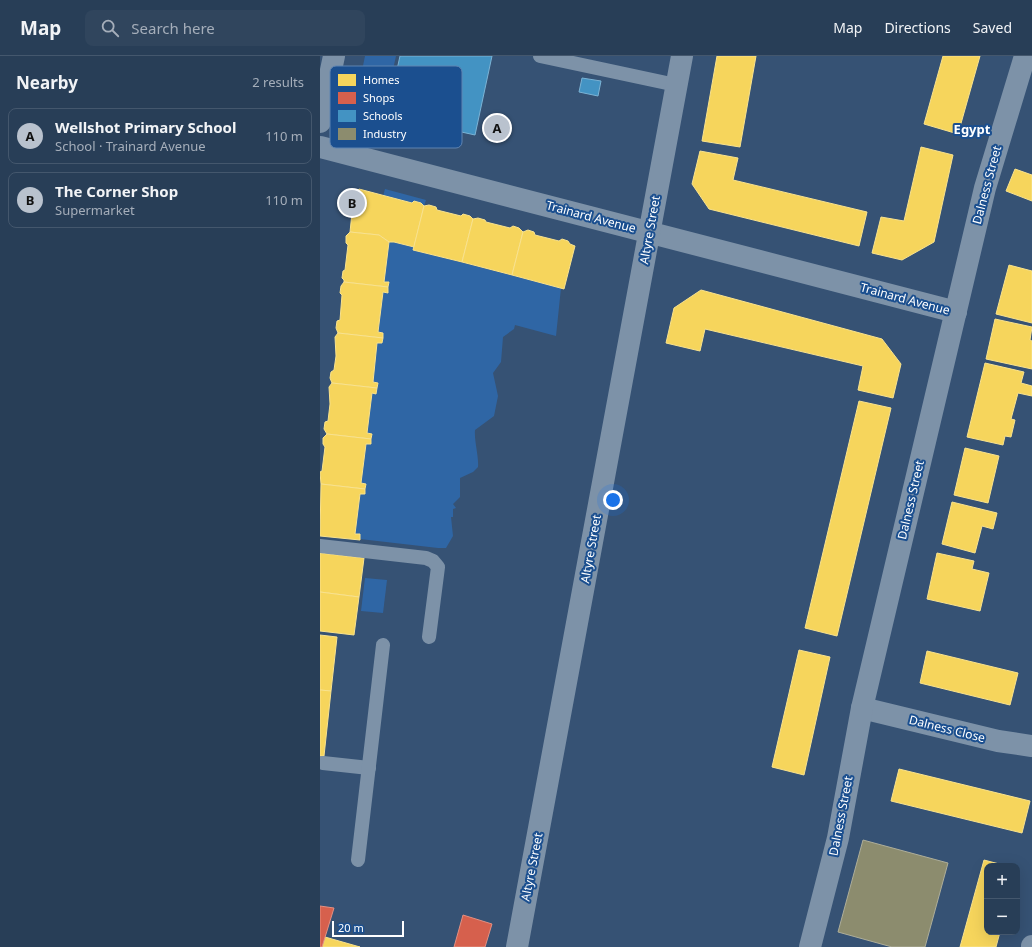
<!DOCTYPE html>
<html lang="en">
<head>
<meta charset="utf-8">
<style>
	:root { --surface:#283e57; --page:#30455d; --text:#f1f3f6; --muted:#a5aeba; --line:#44576d; --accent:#b9c2ce }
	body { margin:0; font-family:"Noto Sans",sans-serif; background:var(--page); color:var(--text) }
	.controls { position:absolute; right:12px; bottom:12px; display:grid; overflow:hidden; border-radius:8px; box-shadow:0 4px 16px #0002 }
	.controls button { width:36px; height:36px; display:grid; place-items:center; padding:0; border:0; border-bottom:1px solid var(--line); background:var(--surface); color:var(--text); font:20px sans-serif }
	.scale { position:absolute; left:12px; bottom:10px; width:72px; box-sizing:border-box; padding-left:4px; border:2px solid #fff; border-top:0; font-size:11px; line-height:14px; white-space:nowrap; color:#fff; -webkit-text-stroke:3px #1b4f8f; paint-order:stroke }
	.you { position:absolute; left:293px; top:444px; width:14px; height:14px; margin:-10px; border:3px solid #fff; border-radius:50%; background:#1a73e8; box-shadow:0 0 0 6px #1a73e833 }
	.badge { display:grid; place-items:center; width:26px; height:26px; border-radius:50%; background:var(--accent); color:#111; font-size:13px; font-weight:700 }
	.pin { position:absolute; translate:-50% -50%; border:2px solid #fff; box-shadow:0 1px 4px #0006 }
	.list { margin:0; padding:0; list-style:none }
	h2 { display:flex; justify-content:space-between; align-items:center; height:52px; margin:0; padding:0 16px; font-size:17px }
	h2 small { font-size:13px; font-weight:400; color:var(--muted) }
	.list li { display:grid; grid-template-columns:26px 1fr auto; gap:12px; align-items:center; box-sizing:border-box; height:56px; margin:0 8px 8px; padding:0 8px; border:1px solid var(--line); border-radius:8px }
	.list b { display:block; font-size:15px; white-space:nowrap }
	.list p { margin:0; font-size:13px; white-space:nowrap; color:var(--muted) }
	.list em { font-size:13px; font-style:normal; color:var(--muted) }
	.icon { flex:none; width:22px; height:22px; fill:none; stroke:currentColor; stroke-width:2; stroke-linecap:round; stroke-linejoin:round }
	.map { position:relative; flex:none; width:712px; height:891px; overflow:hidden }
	header { display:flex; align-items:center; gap:24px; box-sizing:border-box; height:56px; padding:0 20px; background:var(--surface); border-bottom:1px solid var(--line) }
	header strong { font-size:19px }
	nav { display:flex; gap:22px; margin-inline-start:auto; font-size:14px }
	.search { width:280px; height:36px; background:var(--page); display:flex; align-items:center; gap:10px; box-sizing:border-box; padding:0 14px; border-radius:8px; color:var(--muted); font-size:15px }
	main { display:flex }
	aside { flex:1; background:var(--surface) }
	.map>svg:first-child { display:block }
	.green { fill:#2f66a5 }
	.homes { fill:#f6d55c; stroke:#f9e28d }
	.shops { fill:#d6604d; stroke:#e29082 }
	.schools { fill:#4393c3; stroke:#7bb3d5 }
	.industry { fill:#8c8c6e; stroke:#aeae9a }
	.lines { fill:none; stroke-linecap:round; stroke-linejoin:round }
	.service { stroke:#7d92a8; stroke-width:14 }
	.minor { stroke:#7d92a8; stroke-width:22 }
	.labels { text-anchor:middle; stroke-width:4; stroke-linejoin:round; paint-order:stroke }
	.street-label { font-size:12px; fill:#fff; stroke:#1b4f8f }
	.neighbourhood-label { font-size:13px; font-weight:bold; fill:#fff; stroke:#1b4f8f }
	.key { fill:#1b4f8f; stroke:#5f84b1; stroke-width:1 }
	.key-label { font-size:11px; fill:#fff }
</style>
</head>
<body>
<header>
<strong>Map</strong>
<div class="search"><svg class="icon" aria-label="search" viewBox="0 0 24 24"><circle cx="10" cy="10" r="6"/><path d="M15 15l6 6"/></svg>Search here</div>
<nav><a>Map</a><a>Directions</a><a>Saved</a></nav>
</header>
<main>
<aside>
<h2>Nearby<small>2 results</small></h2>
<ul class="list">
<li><span class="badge">A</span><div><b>Wellshot Primary School</b><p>School · Trainard Avenue</p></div><em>110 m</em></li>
<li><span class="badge">B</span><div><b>The Corner Shop</b><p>Supermarket</p></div><em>110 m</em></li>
</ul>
</aside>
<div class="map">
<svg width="712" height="891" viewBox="0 0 712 891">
	<rect width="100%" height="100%" fill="#365274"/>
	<g class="green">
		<path d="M 45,0 L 76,0 L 58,81 L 36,75 L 31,69 Z"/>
		<path d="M 65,133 L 106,144 L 104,150 L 101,147 L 94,145 L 92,147 L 63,140 Z"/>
		<path d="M 69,186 L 74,186 L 94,191 L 93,194 L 241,232 L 236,280 L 195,269 L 194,273 L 183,281 L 181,306 L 173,317 L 178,340 L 174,360 L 155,374 C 154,384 159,401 158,411 L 153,416 L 140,422 L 140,441 L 133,448 L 136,452 L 133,453 L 133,461 L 131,461 L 133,480 L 126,492 L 118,492 L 40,483 L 40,478 L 35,478 L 40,438 L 45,438 L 46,428 L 41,427 L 46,388 L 51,388 L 52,378 L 47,377 L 52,337 L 56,337 L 58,327 L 53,326 L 57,287 L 62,287 L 63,277 L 58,276 L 63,236 L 68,237 L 69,227 L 64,226 Z"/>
		<path d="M 45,522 L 67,524 L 63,557 L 41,555 Z"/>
	</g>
	<g class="homes">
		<path d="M 397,0 L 436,0 L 420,91 L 382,85 Z"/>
		<path d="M 623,0 L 660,0 L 638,78 L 604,68 Z"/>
		<path d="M 601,91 L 633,99 L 614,186 L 582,204 L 552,197 L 561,161 L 584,165 Z"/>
		<path d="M 380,95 L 418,102 L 413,124 L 547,156 L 539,190 L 389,153 L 372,128 Z"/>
		<path d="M 695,113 L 712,119 L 712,145 L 686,135 Z"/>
		<path d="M 39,133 L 92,147 L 94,145 L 101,147 L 104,150 L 94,191 L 74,186 L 69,186 L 59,179 L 30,176 L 34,138 Z"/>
		<path d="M 109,149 L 116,151 L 117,154 L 141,160 L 143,158 L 150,160 L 153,163 L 142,206 L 93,194 L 104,150 Z"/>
		<path d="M 158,162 L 165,164 L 166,166 L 190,172 L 193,170 L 199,172 L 203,176 L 192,219 L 142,206 L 153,163 Z"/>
		<path d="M 208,174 L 214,176 L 215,179 L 239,185 L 242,183 L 248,185 L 250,188 L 255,190 L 244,233 L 192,219 L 203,176 Z"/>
		<path d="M 30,176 L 59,179 L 69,186 L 64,226 L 69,226 L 68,231 L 24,226 L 24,224 L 22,222 L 23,215 L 25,214 L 28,189 L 26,187 L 26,180 Z"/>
		<path d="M 689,209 L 712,215 L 712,267 L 676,258 Z"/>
		<path d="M 24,226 L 68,231 L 68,237 L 63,236 L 58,276 L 63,277 L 63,282 L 18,277 L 16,272 L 17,265 L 20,264 L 22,239 L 20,237 L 21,230 Z"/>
		<path d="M 381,234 L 562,283 L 581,308 L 573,342 L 538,334 L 543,310 L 385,273 L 380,295 L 346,287 L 354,252 Z"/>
		<path d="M 675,263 L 712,271 L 710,284 L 712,285 L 712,313 L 666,303 Z"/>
		<path d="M 18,277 L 63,282 L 62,287 L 57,287 L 53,326 L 58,327 L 57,332 L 12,327 L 10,322 L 11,316 L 14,314 L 16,300 L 15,281 Z"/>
		<path d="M 665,307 L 704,316 L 701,327 L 712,330 L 712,340 L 698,337 L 691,363 L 695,364 L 691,381 L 685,380 L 683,389 L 647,381 Z"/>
		<path d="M 12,327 L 57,332 L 56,338 L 52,337 L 47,377 L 52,378 L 51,383 L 7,378 L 4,373 L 5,366 L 8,365 L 10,348 L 9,331 Z"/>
		<path d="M 539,345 L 571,352 L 517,580 L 485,572 Z"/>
		<path d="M 7,378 L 51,383 L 51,388 L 46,388 L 41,427 L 46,428 L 45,433 L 1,428 L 0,416 L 2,415 L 5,391 L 3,388 L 3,382 Z"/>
		<path d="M 645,392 L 679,400 L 668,447 L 634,439 Z"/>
		<path d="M 1,428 L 45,433 L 45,438 L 40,438 L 35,478 L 40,478 L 40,484 L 0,480 Z"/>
		<path d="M 632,446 L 677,457 L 673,473 L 662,470 L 655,497 L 622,488 Z"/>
		<path d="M 0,497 L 44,502 L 39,541 L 0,536 Z"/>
		<path d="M 617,497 L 654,505 L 652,513 L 669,517 L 660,555 L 607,543 Z"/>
		<path d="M 0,536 L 39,541 L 34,579 L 0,575 Z"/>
		<path d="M 0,579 L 17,581 L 11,635 L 0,634 Z"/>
		<path d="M 479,594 L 510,601 L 484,719 L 452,711 Z"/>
		<path d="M 607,595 L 698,617 L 690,649 L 600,627 Z"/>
		<path d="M 0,634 L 11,635 L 4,700 L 0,700 Z"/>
		<path d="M 579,713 L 710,745 L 702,777 L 571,745 Z"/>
		<path d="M 664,804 L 687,810 L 667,810 L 667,876 L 680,876 L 676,891 L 640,891 Z"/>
		<path d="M 5,881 L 40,891 L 2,891 Z"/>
	</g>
	<g class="shops">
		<path d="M 0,850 L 14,852 L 2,891 L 0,891 Z"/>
		<path d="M 143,859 L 172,868 L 165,891 L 134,891 Z"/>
	</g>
	<g class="schools">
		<path d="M 80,0 L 172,0 L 155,79 L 92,65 L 94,55 L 69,50 Z"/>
		<path d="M 262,22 L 281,25 L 278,40 L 259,36 Z"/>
	</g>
	<path class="industry" d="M 543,784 L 628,807 L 605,891 L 572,891 L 518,876 Z"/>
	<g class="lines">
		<g class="service">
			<path d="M 220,0 L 356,29"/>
			<path d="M 0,490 L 106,502 L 113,505 L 118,511 L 109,581"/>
			<path d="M 3,707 L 49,712"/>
			<path d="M 38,804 L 63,589"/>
		</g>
		<g class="minor">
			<path d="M 0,66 L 14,0"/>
			<path d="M 0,91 L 636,256"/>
			<path d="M 542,652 L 678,685 L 712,690"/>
			<path d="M 197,891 L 362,0"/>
			<path d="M 490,891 L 518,782 L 542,652 L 665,132 L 705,0"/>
			<path d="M 712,891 L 712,890"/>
		</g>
	</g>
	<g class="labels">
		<g class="street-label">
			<text transform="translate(667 129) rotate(-75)" y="4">Dalness Street</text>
			<text transform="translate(271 161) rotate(15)" y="4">Trainard Avenue</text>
			<text transform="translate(330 174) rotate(-80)" y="4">Altyre Street</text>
			<text transform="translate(585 243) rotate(15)" y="4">Trainard Avenue</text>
			<text transform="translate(591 444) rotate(-77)" y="4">Dalness Street</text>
			<text transform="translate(271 493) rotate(-80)" y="4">Altyre Street</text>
			<text transform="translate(627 673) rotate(14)" y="4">Dalness Close</text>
			<text transform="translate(521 760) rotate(-79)" y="4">Dalness Street</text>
			<text transform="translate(212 811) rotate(-79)" y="4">Altyre Street</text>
		</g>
		<g class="neighbourhood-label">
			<text x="652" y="78">Egypt</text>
		</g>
	</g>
	<rect x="10" y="10" width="132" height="82" rx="6" class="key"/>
	<rect x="18" y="18" width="18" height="12" fill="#f6d55c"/>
	<rect x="18" y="36" width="18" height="12" fill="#d6604d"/>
	<rect x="18" y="54" width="18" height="12" fill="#4393c3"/>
	<rect x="18" y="72" width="18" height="12" fill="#8c8c6e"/>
	<g class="key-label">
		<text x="43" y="28">Homes</text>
		<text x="43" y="46">Shops</text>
		<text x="43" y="64">Schools</text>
		<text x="43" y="82">Industry</text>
	</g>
</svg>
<div class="controls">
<button>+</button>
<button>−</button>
</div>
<div class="scale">20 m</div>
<div class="you"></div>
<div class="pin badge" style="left:177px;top:72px">A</div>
<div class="pin badge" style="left:32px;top:147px">B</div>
</div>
</main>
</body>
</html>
